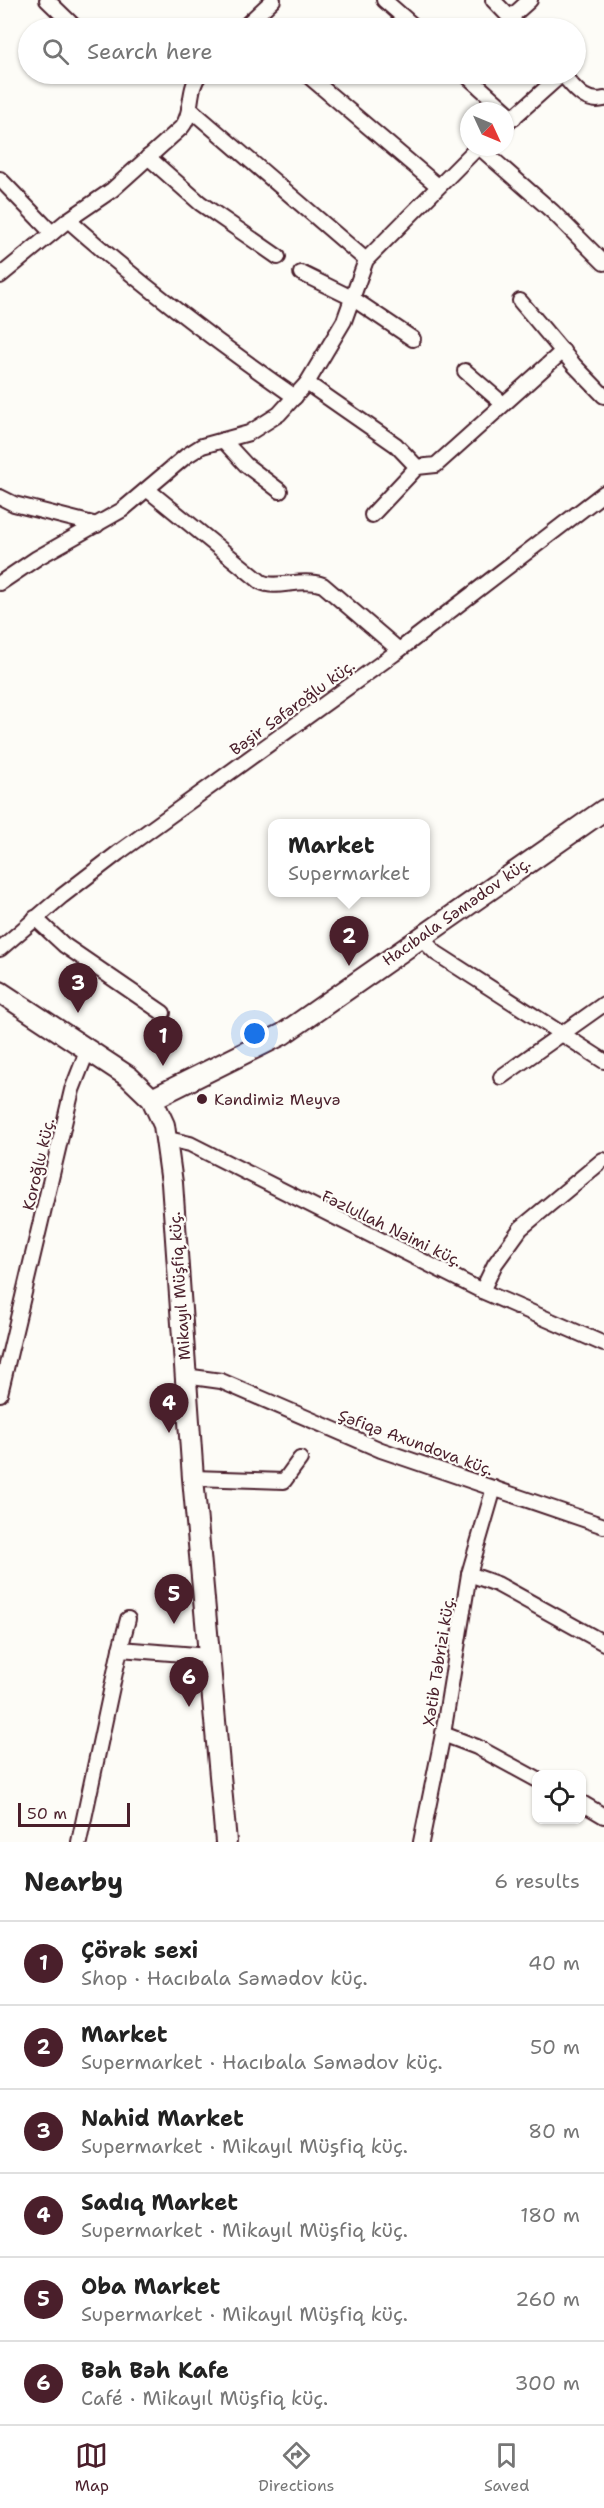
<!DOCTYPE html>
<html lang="en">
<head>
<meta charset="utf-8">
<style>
	:root { --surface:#fff; --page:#f2f2f2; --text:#222; --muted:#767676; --line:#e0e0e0; --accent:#4a1f2b }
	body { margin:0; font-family:"Shantell Sans",sans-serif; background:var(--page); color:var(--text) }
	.controls { position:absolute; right:18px; bottom:18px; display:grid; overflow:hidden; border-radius:12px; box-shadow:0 2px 4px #0004 }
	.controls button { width:54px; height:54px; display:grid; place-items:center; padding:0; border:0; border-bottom:2px solid var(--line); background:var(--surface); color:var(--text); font:30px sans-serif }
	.compass { position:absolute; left:460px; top:102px; width:54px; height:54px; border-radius:50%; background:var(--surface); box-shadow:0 2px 4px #0004; rotate:134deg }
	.scale { position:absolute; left:18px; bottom:15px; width:112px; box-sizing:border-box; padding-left:6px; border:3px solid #4a1f2b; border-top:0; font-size:16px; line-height:21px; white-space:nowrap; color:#4a1f2b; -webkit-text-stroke:4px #fdfcf7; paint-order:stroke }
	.you { position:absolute; left:255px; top:1034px; width:21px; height:21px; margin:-15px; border:4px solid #fff; border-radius:50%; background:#1a73e8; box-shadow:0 0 0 9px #1a73e833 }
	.badge { display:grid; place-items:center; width:39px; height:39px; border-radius:50%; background:var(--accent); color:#fff; font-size:20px; font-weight:700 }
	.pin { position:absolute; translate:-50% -50px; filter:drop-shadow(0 2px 3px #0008) }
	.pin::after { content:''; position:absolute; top:32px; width:21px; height:18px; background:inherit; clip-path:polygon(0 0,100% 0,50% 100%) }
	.popup { position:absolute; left:268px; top:819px; width:162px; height:78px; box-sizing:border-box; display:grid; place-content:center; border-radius:12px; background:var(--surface); filter:drop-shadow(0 2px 4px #0005); font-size:20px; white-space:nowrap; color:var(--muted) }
	.popup b { font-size:22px; color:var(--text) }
	.popup::after { content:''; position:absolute; left:50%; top:100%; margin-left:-12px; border:12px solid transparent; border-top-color:var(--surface) }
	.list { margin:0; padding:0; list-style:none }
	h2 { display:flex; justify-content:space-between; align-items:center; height:78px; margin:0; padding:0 24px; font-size:26px }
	h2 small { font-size:20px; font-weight:400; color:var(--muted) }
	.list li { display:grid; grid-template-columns:39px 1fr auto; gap:18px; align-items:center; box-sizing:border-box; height:84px; padding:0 24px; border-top:2px solid var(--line) }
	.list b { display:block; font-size:22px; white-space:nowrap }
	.list p { margin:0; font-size:20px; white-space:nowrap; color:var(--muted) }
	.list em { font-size:20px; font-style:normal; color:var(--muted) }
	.icon { flex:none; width:33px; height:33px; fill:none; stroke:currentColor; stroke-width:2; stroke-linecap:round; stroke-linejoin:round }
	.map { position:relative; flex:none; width:604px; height:1842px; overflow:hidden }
	.search { position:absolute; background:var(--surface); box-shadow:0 2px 4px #0004; left:18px; right:18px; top:18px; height:66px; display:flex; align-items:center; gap:15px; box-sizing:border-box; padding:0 21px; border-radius:33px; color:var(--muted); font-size:22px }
	.sheet { height:582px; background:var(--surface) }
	nav { display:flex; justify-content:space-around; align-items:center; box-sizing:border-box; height:84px; border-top:2px solid var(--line); background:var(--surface); font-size:16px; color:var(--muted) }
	nav a { display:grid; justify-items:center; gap:3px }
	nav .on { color:var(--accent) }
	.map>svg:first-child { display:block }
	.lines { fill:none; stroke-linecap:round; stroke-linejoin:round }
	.street-casing { stroke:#4a1f2b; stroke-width:18 }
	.secondary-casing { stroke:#4a1f2b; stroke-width:24 }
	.street { stroke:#fdfcf7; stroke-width:14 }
	.secondary { stroke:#fdfcf7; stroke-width:20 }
	.poi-dot { fill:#4a1f2b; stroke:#fdfcf7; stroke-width:2 }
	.labels { text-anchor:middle; stroke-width:4.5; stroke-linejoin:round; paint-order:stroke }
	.street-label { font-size:16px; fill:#4a1f2b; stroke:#fdfcf7 }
	.poi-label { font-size:16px; fill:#4a1f2b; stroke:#fdfcf7; text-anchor:start }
</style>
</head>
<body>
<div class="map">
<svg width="604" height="1842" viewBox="0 0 604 1842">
	<rect width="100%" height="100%" fill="#fdfcf7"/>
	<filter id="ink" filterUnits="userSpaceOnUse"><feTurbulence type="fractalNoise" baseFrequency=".0167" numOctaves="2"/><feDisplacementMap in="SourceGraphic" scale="12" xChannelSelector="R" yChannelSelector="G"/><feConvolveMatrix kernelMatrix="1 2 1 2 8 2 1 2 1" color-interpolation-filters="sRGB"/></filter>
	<g filter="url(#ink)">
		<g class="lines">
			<defs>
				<g id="street">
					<path d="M 47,0 L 76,28"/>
					<path d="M 384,0 L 416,28"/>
					<path d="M 493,0 L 520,28"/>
					<path d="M 510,18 L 530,0"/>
					<path d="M 243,28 L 273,0"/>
					<path d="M 306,74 L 438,186"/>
					<path d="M 465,74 L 514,118"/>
					<path d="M 562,74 C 574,87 584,104 604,99"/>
					<path d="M 189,108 L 366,260"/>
					<path d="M 505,125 L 562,74"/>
					<path d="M 479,147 L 553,212 L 604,263"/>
					<path d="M 148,157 L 200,203 L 278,257"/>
					<path d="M 0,179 L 52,233"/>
					<path d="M 68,220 C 140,284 216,342 295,397"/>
					<path d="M 301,273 L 352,298 L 413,339"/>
					<path d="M 0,276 L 68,220 L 112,190 L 182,127 C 194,112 187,89 200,74"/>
					<path d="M 520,301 L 574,365 L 604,396"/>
					<path d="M 465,371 L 502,403"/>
					<path d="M 307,383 L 396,445 L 417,467 L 436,465 L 563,351"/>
					<path d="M 223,440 L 246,465 L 280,491"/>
					<path d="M 148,490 L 261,582 C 277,590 301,577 323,585 L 399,650"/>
					<path d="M 0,497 L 14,504 L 97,525"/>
					<path d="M 372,515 L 417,467"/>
					<path d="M 0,583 L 37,558 L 122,510 L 186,456 L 202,446 L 249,433 L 279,414 L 307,383 L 344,321 L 366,260 L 478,147"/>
					<path d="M 35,918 L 64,945 L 163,1013"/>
					<path d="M 420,937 L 436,953 L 604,1061"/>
					<path d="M 0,949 L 62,896 L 118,853 L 394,654 L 604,493"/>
					<path d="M 501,1077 L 604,1004"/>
					<path d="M 168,1139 L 190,1144 L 482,1291 L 604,1344"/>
					<path d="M 482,1291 L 495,1264 L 521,1228 L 603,1160"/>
					<path d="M 185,1376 L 221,1381 L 381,1450 L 604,1526"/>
					<path d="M 0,1394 L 72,1090 L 88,1049"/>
					<path d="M 193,1478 L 284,1481 L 300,1459"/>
					<path d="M 469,1574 L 497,1584 L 604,1643"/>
					<path d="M 120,1649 L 128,1619"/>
					<path d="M 443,1734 L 477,1747 L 536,1779"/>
					<path d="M 582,1803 L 604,1816"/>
					<path d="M 79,1842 L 120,1649 L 209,1656"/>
					<path d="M 421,1842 L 443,1734 L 469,1574 L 494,1488"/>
				</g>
				<g id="secondary">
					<path d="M 0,992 L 129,1077 L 152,1099 L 164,1125 L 172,1183 L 193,1478 L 226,1842"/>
					<path d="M 152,1099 L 283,1034 L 604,810"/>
				</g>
			</defs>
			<use href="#street" class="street-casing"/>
			<use href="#secondary" class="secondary-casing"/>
			<use href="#street" class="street"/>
			<use href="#secondary" class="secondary"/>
		</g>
	</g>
	<circle class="poi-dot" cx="202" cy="1099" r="6"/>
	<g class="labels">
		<g class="street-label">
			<text transform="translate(292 707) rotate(-36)" y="6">Bəşir Səfəroğlu küç.</text>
			<text transform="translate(456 911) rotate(-35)" y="6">Hacıbala Səmədov küç.</text>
			<text transform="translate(38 1164) rotate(-77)" y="6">Koroğlu küç.</text>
			<text transform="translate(392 1228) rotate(26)" y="6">Fəzlullah Nəimi küç.</text>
			<text transform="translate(179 1286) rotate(-94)" y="6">Mikayıl Müşfiq küç.</text>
			<text transform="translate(416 1442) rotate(20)" y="6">Şəfiqə Axundova küç.</text>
			<text transform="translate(438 1661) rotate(-81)" y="6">Xətib Təbrizi küç.</text>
		</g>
		<g class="poi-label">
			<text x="214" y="1105">Kəndimiz Meyvə</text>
		</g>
	</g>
</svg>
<div class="controls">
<button><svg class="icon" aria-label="locate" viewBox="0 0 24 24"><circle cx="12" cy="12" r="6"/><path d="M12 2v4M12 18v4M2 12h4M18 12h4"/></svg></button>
</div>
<svg class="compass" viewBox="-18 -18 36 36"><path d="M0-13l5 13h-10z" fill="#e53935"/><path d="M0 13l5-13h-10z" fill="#767676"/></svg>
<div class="scale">50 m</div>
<div class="you"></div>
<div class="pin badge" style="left:163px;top:1066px">1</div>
<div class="pin badge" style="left:349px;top:966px">2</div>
<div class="popup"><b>Market</b>Supermarket</div>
<div class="pin badge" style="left:78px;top:1013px">3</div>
<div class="pin badge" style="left:169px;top:1433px">4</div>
<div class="pin badge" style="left:174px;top:1624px">5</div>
<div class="pin badge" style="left:189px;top:1707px">6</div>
<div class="search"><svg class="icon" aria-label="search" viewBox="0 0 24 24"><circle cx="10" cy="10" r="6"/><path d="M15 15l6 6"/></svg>Search here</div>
</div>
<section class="sheet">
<h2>Nearby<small>6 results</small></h2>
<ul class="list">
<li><span class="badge">1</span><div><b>Çörək sexi</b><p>Shop · Hacıbala Səmədov küç.</p></div><em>40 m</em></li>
<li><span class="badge">2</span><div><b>Market</b><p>Supermarket · Hacıbala Səmədov küç.</p></div><em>50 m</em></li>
<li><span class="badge">3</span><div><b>Nahid Market</b><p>Supermarket · Mikayıl Müşfiq küç.</p></div><em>80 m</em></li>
<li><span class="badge">4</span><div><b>Sadıq Market</b><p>Supermarket · Mikayıl Müşfiq küç.</p></div><em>180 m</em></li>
<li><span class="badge">5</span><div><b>Oba Market</b><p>Supermarket · Mikayıl Müşfiq küç.</p></div><em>260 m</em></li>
<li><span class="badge">6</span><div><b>Bəh Bəh Kafe</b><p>Café · Mikayıl Müşfiq küç.</p></div><em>300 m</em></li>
</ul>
</section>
<nav>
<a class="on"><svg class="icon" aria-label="map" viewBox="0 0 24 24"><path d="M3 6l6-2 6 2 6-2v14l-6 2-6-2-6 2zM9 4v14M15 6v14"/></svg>Map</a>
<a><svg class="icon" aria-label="directions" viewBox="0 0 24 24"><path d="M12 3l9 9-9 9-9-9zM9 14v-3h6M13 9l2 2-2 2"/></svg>Directions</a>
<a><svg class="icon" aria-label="saved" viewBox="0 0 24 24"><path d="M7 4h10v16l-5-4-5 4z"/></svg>Saved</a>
</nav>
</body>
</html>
